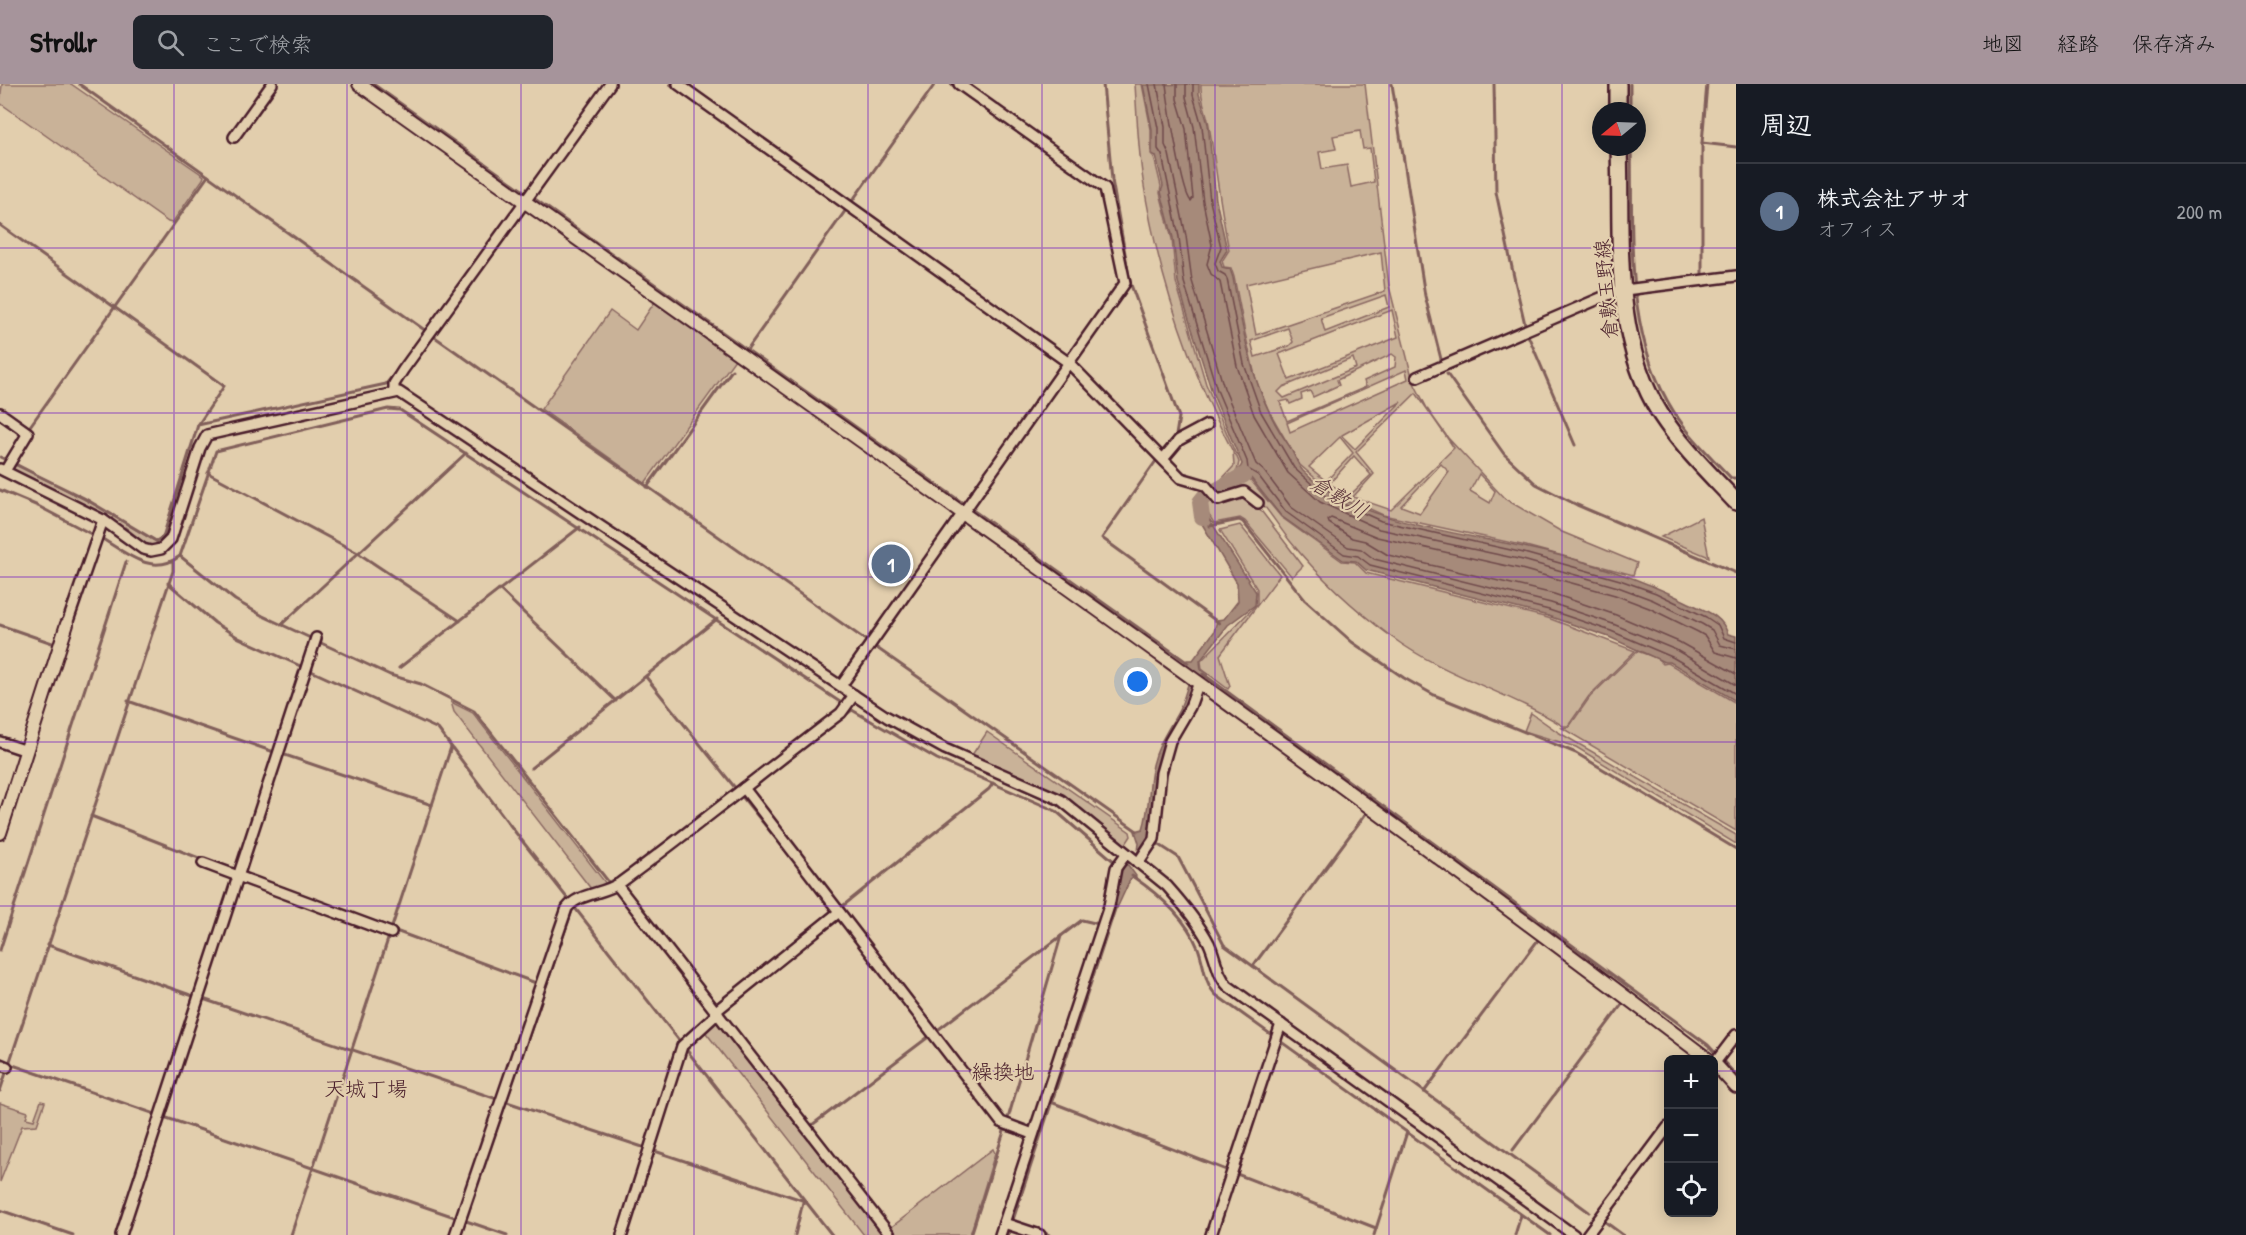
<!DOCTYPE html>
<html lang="ja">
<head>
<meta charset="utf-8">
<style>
	:root { --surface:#171b24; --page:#20242c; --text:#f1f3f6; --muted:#9ea1a6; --line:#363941; --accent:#a6949b }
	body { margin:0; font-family:"Patrick Hand","Klee One",sans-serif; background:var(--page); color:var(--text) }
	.controls { position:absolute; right:18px; bottom:18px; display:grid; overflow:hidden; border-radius:9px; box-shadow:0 3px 15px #0003 }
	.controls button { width:54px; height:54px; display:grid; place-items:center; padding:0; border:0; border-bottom:2px solid var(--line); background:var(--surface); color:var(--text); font:30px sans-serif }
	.compass { position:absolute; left:1592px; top:18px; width:54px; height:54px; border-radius:50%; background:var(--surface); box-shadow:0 3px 15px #0003; rotate:251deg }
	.you { position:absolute; left:1138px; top:598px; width:21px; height:21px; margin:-15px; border:4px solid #fff; border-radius:50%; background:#1a73e8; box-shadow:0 0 0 9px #1a73e833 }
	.badge { display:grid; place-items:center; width:39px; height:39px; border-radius:50%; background:var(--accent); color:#fff; font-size:20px; font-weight:700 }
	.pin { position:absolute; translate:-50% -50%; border:3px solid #fff; box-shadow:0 2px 6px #0006 }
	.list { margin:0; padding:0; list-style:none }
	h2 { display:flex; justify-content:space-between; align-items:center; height:78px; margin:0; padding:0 24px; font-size:26px }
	h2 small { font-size:20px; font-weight:400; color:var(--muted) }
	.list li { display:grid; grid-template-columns:39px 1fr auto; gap:18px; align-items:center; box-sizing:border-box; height:96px; padding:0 24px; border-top:2px solid var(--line) }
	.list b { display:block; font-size:22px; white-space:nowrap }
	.list p { margin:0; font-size:20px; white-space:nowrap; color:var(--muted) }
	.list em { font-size:20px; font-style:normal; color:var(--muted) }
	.icon { flex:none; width:33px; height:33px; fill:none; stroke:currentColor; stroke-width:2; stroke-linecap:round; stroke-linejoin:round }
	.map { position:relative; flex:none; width:1736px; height:1151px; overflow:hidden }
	header { display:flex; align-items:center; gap:36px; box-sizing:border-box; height:84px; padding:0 30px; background:var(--accent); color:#111 }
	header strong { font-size:28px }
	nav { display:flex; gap:33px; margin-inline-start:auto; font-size:21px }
	.search { width:420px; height:54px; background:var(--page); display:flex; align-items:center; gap:15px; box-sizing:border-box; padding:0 21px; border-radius:9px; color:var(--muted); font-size:22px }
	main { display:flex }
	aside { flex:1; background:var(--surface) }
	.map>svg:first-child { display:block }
	.green { fill:#c9b298; stroke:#8a6862; stroke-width:1.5; fill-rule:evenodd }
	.water { fill:#a68a7a; stroke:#815f5a; stroke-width:1.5 }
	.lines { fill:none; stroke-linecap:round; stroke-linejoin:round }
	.shore { stroke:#6f4a4b; stroke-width:1.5 }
	.stream { stroke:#815f5a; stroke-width:3 }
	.river { stroke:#a68a7a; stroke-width:16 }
	.minor-casing { stroke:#4a1f2b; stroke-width:14 }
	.tertiary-casing { stroke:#4a1f2b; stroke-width:16 }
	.primary-casing { stroke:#4a1f2b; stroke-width:20 }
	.minor { stroke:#e2cead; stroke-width:9 }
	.tertiary { stroke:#e2cead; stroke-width:12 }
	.primary { stroke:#e2cead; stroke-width:15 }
	.grid { fill:none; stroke:#7b2cbf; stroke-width:1.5; stroke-opacity:0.55 }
	.labels { text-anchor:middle; stroke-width:4.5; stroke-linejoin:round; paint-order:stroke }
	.street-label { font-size:20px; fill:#4a1f2b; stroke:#e2cead }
	.water-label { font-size:21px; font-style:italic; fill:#5c343b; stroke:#e2cead }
	.neighbourhood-label { font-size:21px; fill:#4a1f2b; stroke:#e2cead }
</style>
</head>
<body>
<header>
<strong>Strollr</strong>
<div class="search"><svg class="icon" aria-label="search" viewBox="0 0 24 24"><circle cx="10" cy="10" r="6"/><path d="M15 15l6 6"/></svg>ここで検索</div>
<nav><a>地図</a><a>経路</a><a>保存済み</a></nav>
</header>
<main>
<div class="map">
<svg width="1736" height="1151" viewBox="0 0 1736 1151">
	<rect width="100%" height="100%" fill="#e2cead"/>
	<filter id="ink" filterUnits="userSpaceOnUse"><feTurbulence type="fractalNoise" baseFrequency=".0167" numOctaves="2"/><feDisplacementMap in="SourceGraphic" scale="12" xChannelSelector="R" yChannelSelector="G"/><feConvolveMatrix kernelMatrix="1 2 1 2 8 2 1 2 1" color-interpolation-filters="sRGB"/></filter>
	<g filter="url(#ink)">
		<g class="green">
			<path d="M 2,0 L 71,0 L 204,92 L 203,95 L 172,139 L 168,138 L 0,19 Z"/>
			<path d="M 1135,0 L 1142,0 L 1151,45 L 1151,70 L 1154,73 L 1161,102 L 1160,109 L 1172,155 L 1176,198 L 1206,300 L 1239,378 L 1237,387 L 1222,398 L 1221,396 L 1234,382 L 1233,368 C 1188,282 1158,191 1143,96 C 1138,64 1137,32 1135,0 Z"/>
			<path d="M 1201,0 L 1365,0 L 1389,202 L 1413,297 L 1428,326 L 1448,354 L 1505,415 L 1562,448 L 1637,479 L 1633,491 L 1526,462 L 1383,431 L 1329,406 L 1300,381 L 1268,325 L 1256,296 L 1245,249 L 1234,193 L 1231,184 L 1224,183 L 1222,177 L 1229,166 C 1220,123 1216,83 1209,41 C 1207,27 1200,15 1201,0 ZM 1360,47 L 1363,65 L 1370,64 L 1374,98 L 1351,103 L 1347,81 L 1322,85 L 1319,68 L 1336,65 L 1333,52 ZM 1381,168 L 1385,207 L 1256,251 L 1246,200 ZM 1386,211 L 1389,223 L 1325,248 L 1321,234 ZM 1392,226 L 1398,253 L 1289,296 L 1279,270 ZM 1288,244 L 1293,258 L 1289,262 L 1255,273 L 1251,257 ZM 1392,270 L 1396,273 L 1395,283 L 1364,297 L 1366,303 L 1287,337 L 1280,318 L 1288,316 L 1290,320 L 1302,315 L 1301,310 L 1310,307 L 1313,313 L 1339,301 L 1337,296 ZM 1353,274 L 1356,284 L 1284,314 L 1278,308 L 1283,303 ZM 1406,286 L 1408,295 L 1290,348 L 1287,339 ZM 1416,309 L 1454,364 L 1391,426 L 1353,413 L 1374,390 L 1356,368 ZM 1401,318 L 1355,365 L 1342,352 L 1342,351 ZM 1340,353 L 1353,369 L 1326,397 L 1309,383 ZM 1354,372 L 1371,391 L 1350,411 L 1329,400 ZM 1441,380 L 1449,388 L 1420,429 L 1401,422 ZM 1479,390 L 1495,407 L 1490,419 L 1470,407 Z"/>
			<path d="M 656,216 L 736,274 L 645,399 L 541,325 L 610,227 L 636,246 Z"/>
			<path d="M 13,378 L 108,428 L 109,429 L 104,434 L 10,384 Z"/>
			<path d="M 1249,394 L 1281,433 L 1342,477 L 1355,478 L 1366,489 L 1548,534 L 1635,567 L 1589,612 L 1568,642 L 1563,642 C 1509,608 1445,592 1393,554 C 1355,526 1320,494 1290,457 C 1277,441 1266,421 1251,407 L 1244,404 L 1230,409 L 1225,408 Z"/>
			<path d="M 178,406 L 183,408 L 171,448 L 161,462 C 143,464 139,453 125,443 L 122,445 L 111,437 L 113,432 L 158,459 L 165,452 Z"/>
			<path d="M 1244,410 L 1256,420 L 1303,482 L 1292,493 L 1245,437 L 1240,434 L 1214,439 L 1207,428 L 1206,417 L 1212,414 Z"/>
			<path d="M 1701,433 L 1709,473 L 1661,453 Z"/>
			<path d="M 1240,441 L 1280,491 L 1220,571 L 1230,602 L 1228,605 L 1202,585 L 1201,577 L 1257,520 L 1257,505 L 1220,446 Z"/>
			<path d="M 1637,567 L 1657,574 L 1663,580 L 1668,579 L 1736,619 L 1736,747 L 1562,644 L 1569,643 L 1590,613 Z"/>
			<path d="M 451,618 L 473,629 L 607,801 L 592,806 L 454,628 Z"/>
			<path d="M 1531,629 L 1558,648 L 1736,751 L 1736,760 L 1576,663 L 1524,647 Z"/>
			<path d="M 987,648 L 1130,748 L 1131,752 L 1124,763 L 1067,716 L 972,671 Z"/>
			<path d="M 714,935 L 884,1151 L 864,1151 L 703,945 Z"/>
			<path d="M 41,1017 L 45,1018 L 37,1041 L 22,1042 L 0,1098 L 0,1019 L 28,1028 L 26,1034 L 34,1036 Z"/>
			<path d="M 993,1065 L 995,1069 L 970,1151 L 893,1151 L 889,1145 Z"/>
		</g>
		<g class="water">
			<path d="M 1199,0 L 1199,10 L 1208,40 L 1216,116 L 1227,166 L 1220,177 L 1222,183 L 1230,185 L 1233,194 C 1244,252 1253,311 1288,360 C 1294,368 1296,379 1303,387 C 1353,438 1457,448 1524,463 C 1580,475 1636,492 1687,518 C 1705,527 1721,530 1728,550 L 1736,552 L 1736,617 L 1670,578 L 1664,578 L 1609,553 L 1548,532 L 1366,486 L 1356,477 L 1343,476 L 1281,432 L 1250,393 L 1226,404 L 1223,400 C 1229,392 1238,390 1242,380 L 1212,308 L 1185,223 L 1178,198 L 1173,154 L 1161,108 L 1163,102 L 1156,72 L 1152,70 L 1152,45 L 1143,1 Z"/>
			<path d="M 1202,411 L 1205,415 L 1206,430 L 1256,508 L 1255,521 L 1228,541 L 1200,577 L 1201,586 L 1208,590 L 1205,594 L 1200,591 L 1192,601 L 1186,625 L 1158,683 L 1150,756 L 1140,770 L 1138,768 L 1139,759 L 1135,747 L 1143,745 C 1150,724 1148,702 1153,681 C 1158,659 1169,645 1179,626 C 1185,614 1187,600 1193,587 L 1184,579 L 1187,576 L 1193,576 L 1214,548 L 1217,536 L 1224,535 L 1238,517 L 1237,499 L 1195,428 L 1196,416 Z"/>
			<path d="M 1128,781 L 1136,792 L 1130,796 L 1117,824 L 1114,823 L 1119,787 L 1122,782 Z"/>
		</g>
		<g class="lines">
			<g class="shore">
				<path d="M 1149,0 L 1158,44 L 1158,65 L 1162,71 L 1179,153 L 1184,198 L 1217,306 L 1247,377 L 1248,385 L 1258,391 L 1286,428 L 1344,470 L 1358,472 L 1370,481 L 1549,526 L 1611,547 L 1672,573 L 1736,610"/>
				<path d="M 1157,0 L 1165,43 L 1165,61 L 1169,70 L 1186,152 L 1192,197 L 1224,304 L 1256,380 L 1264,387 L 1291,423 L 1348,463 L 1361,465 L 1374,475 L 1551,519 L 1613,540 L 1676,566 L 1736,601"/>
				<path d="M 1166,0 C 1168,17 1182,110 1191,117 L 1193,114 L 1186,45 L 1177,15 L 1177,0"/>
				<path d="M 1186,0 L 1186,13 L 1194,43 L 1203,118 L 1212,161 L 1207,180 L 1211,190 L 1220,198 L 1237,282 L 1254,331 L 1288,389 L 1320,418 L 1379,445 L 1523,476 L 1618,503 L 1653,516 L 1702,540 L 1712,546 L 1720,561 L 1736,565"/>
				<path d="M 1193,0 L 1193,11 L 1202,42 L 1210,117 L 1221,163 L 1215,179 L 1218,187 L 1225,191 L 1227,195 L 1244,280 L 1261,328 L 1294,384 L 1325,412 L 1381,437 L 1524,469 L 1620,496 L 1656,509 L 1706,533 L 1718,541 L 1724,554 L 1736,558"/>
				<path d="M 1736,574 L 1715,568 L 1705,552 L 1698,548 L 1649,524 L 1615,511 L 1521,485 L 1377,453 L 1331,434 L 1328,436 L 1329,439 L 1352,454 L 1365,457 L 1388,471 L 1554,510 L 1616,531 L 1679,558 L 1736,590"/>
			</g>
			<g class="stream">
				<path d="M 79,0 L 426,247"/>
				<path d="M 373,0 L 1188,579"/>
				<path d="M 670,0 L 764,67"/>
				<path d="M 951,0 L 1101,107"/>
				<path d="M 1103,0 L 1112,96 L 1130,198 L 1179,333 L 1176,351 L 1162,369"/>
				<path d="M 1392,0 L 1425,212 L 1442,279"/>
				<path d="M 1494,0 L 1496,108 L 1514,193 L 1527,249 L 1575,361"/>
				<path d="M 1630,0 L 1630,27"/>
				<path d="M 595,13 L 604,0"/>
				<path d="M 1702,59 L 1736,63"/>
				<path d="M 1631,63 C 1633,152 1624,250 1674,328 C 1690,353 1711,373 1731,394 L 1736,394"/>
				<path d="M 0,141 L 224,302 L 198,341"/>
				<path d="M 1702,196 L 1702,59 L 1707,0"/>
				<path d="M 1636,212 L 1639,209 L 1669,205"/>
				<path d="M 432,251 L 1137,747"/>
				<path d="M 746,267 L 935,0"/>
				<path d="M 405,276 L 425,247"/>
				<path d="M 1447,290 L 1504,370 L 1536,400 L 1577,421 L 1736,489"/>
				<path d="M 0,336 L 23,352"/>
				<path d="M 28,345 L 208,92"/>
				<path d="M 0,373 L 84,414 L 156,457 L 163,453 L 198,341 L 386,300 L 399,284"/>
				<path d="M 1158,374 L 1102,454 L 1219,539"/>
				<path d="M 208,389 L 358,469 L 460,537"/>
				<path d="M 647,403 L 732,286"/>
				<path d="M 0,406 L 38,422 L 93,451"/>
				<path d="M 1210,442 L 1239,436 L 1243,438 L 1305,516 L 1352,558 L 1404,594 L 1434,611 L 1576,669 L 1736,765"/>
				<path d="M 101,454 C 126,469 152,493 180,472 L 216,367 L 388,325 L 400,326 L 852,626 L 937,675 L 1056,727 L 1117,780"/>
				<path d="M 180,472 L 235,516 L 263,532 L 390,591 L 421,600 L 474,627 L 652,853"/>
				<path d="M 168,499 L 215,539 L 239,554 L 438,645 L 516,749 L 832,1151"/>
				<path d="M 499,505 L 616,617"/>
				<path d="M 0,541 L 55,560"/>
				<path d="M 281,541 L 466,369"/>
				<path d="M 399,584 L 580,443"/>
				<path d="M 1203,590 L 1708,961 L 1736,991"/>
				<path d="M 646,593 L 814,802"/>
				<path d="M 128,617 L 274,668"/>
				<path d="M 282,670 L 432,721"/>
				<path d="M 531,684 L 717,535"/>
				<path d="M 753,703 L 852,626"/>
				<path d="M 91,732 L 204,776"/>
				<path d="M 1155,758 L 1178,773 L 1224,861 L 1589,1128"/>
				<path d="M 250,770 L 271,705"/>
				<path d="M 1132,792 C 1157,809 1186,834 1198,864 C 1204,879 1204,899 1216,911 L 1550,1151"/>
				<path d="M 622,803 L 643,787"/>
				<path d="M 839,825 L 989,705 L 993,699"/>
				<path d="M 393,846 L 536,899"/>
				<path d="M 48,861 L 196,913"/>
				<path d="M 0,866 L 126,478"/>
				<path d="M 1253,882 L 1367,728"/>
				<path d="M 203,915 L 497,1015"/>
				<path d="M 935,948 L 1082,836 L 1099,840"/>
				<path d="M 7,979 L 507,1151"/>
				<path d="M 0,1007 L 173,487 L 173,477"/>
				<path d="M 1424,1008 L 1538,856"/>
				<path d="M 507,1018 L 805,1117"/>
				<path d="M 1051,1018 L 1376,1144"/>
				<path d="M 166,1027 L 219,865"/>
				<path d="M 1007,1038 L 1061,852"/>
				<path d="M 1000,1041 L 1004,1046 L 1021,1050"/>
				<path d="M 808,1044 L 931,951"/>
				<path d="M 1513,1066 L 1623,919"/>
				<path d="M 0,1126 L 73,1151"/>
				<path d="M 1042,1148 L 1049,1151"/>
				<path d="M 291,1151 L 451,663"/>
				<path d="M 460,1151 L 573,824"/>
				<path d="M 795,1151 L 803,1118"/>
				<path d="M 971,1151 L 1005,1044"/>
				<path d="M 1008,1151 L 1116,822"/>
				<path d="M 1374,1151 L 1407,1048"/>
				<path d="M 1515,1151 L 1521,1131"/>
				<path d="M 1623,1151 L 1604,1137 L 1668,1051"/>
			</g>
			<path class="river" d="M 1202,433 L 1200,418 L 1204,413 L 1244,391"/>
			<defs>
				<g id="minor">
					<path d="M 678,0 L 1069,279 L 1181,394 L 1205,401 L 1218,416 L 1244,408 L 1258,419"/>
					<path d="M 234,53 L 272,0"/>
					<path d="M 1417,293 L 1617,207 L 1736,192"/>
					<path d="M 394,307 L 394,300 L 403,286 L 610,0"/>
					<path d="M 0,329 L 28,349 L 5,387"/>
					<path d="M 1163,375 L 1179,356 L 1207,341"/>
					<path d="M 0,385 L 103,436 L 143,465 L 151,467 L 161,465 L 171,455 L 200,364 L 207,351 L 399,308 L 887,633 L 945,665 L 1061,716 L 1167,802 C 1183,820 1198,838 1209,859 C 1216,874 1217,891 1228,902 L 1574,1151"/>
					<path d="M 67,540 L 103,436"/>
					<path d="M 841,602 L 1125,199 L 1105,104 L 959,0"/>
					<path d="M 0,658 L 27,667"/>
					<path d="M 744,704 L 1001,1038 L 1033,1050"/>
					<path d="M 203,779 L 391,849"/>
					<path d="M 1138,779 L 1154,755 L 1161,689 L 1170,657 L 1190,623 L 1199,598"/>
					<path d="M 617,801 L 890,1151"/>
					<path d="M 716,927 L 839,828"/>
					<path d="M 0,980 L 7,983"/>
					<path d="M 1714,980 L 1736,951"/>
					<path d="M 1004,1139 L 1040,1151"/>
					<path d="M 121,1151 L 316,554"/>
					<path d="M 455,1151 L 567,824 C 579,809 604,810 620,799 C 695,744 767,685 841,629 L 854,611"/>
					<path d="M 622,1151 L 682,962 L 718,929"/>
					<path d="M 1000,1151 L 1109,822 L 1116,784 L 1126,770"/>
					<path d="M 1211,1151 L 1281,940"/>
					<path d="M 1587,1151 L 1668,1043"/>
				</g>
				<g id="tertiary">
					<path d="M 359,0 C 811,322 1267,640 1709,976"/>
					<path d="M 0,749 L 67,540"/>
					<path d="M 1714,979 L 1736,1003"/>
				</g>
				<g id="primary">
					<path d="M 1618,0 L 1618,27"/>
					<path d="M 1619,63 C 1622,152 1611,253 1661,331 C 1682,363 1710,390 1736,418"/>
				</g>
			</defs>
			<use href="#minor" class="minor-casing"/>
			<use href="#tertiary" class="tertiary-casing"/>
			<use href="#primary" class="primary-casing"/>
			<use href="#minor" class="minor"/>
			<use href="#tertiary" class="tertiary"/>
			<use href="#primary" class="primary"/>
		</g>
	</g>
	<path class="grid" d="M 174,0 L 174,1151M 347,0 L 347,1151M 521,0 L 521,1151M 694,0 L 694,1151M 868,0 L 868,1151M 1042,0 L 1042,1151M 1215,0 L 1215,1151M 1389,0 L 1389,1151M 1562,0 L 1562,1151M 0,164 L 1736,164M 0,329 L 1736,329M 0,493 L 1736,493M 0,658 L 1736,658M 0,822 L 1736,822M 0,987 L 1668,987M 1714,987 L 1736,987"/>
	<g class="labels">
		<g class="street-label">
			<text transform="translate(1606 205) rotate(-95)" y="7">倉敷玉野線</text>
		</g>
		<g class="water-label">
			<text transform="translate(1339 413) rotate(31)" y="7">倉敷川</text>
		</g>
		<g class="neighbourhood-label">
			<text x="1003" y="995">繰換地</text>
			<text x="366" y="1012">天城丁場</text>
		</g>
	</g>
</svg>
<div class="controls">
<button>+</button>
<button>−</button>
<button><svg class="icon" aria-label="locate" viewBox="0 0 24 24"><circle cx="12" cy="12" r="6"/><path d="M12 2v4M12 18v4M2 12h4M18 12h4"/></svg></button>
</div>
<svg class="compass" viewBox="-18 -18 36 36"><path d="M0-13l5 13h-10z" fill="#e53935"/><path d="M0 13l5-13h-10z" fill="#9ea1a6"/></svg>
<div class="you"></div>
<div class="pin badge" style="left:891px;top:480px;background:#5c6f8a">1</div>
</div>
<aside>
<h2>周辺<small></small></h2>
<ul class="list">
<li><span class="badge" style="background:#5c6f8a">1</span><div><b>株式会社アサオ</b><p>オフィス</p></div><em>200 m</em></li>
</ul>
</aside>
</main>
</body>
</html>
